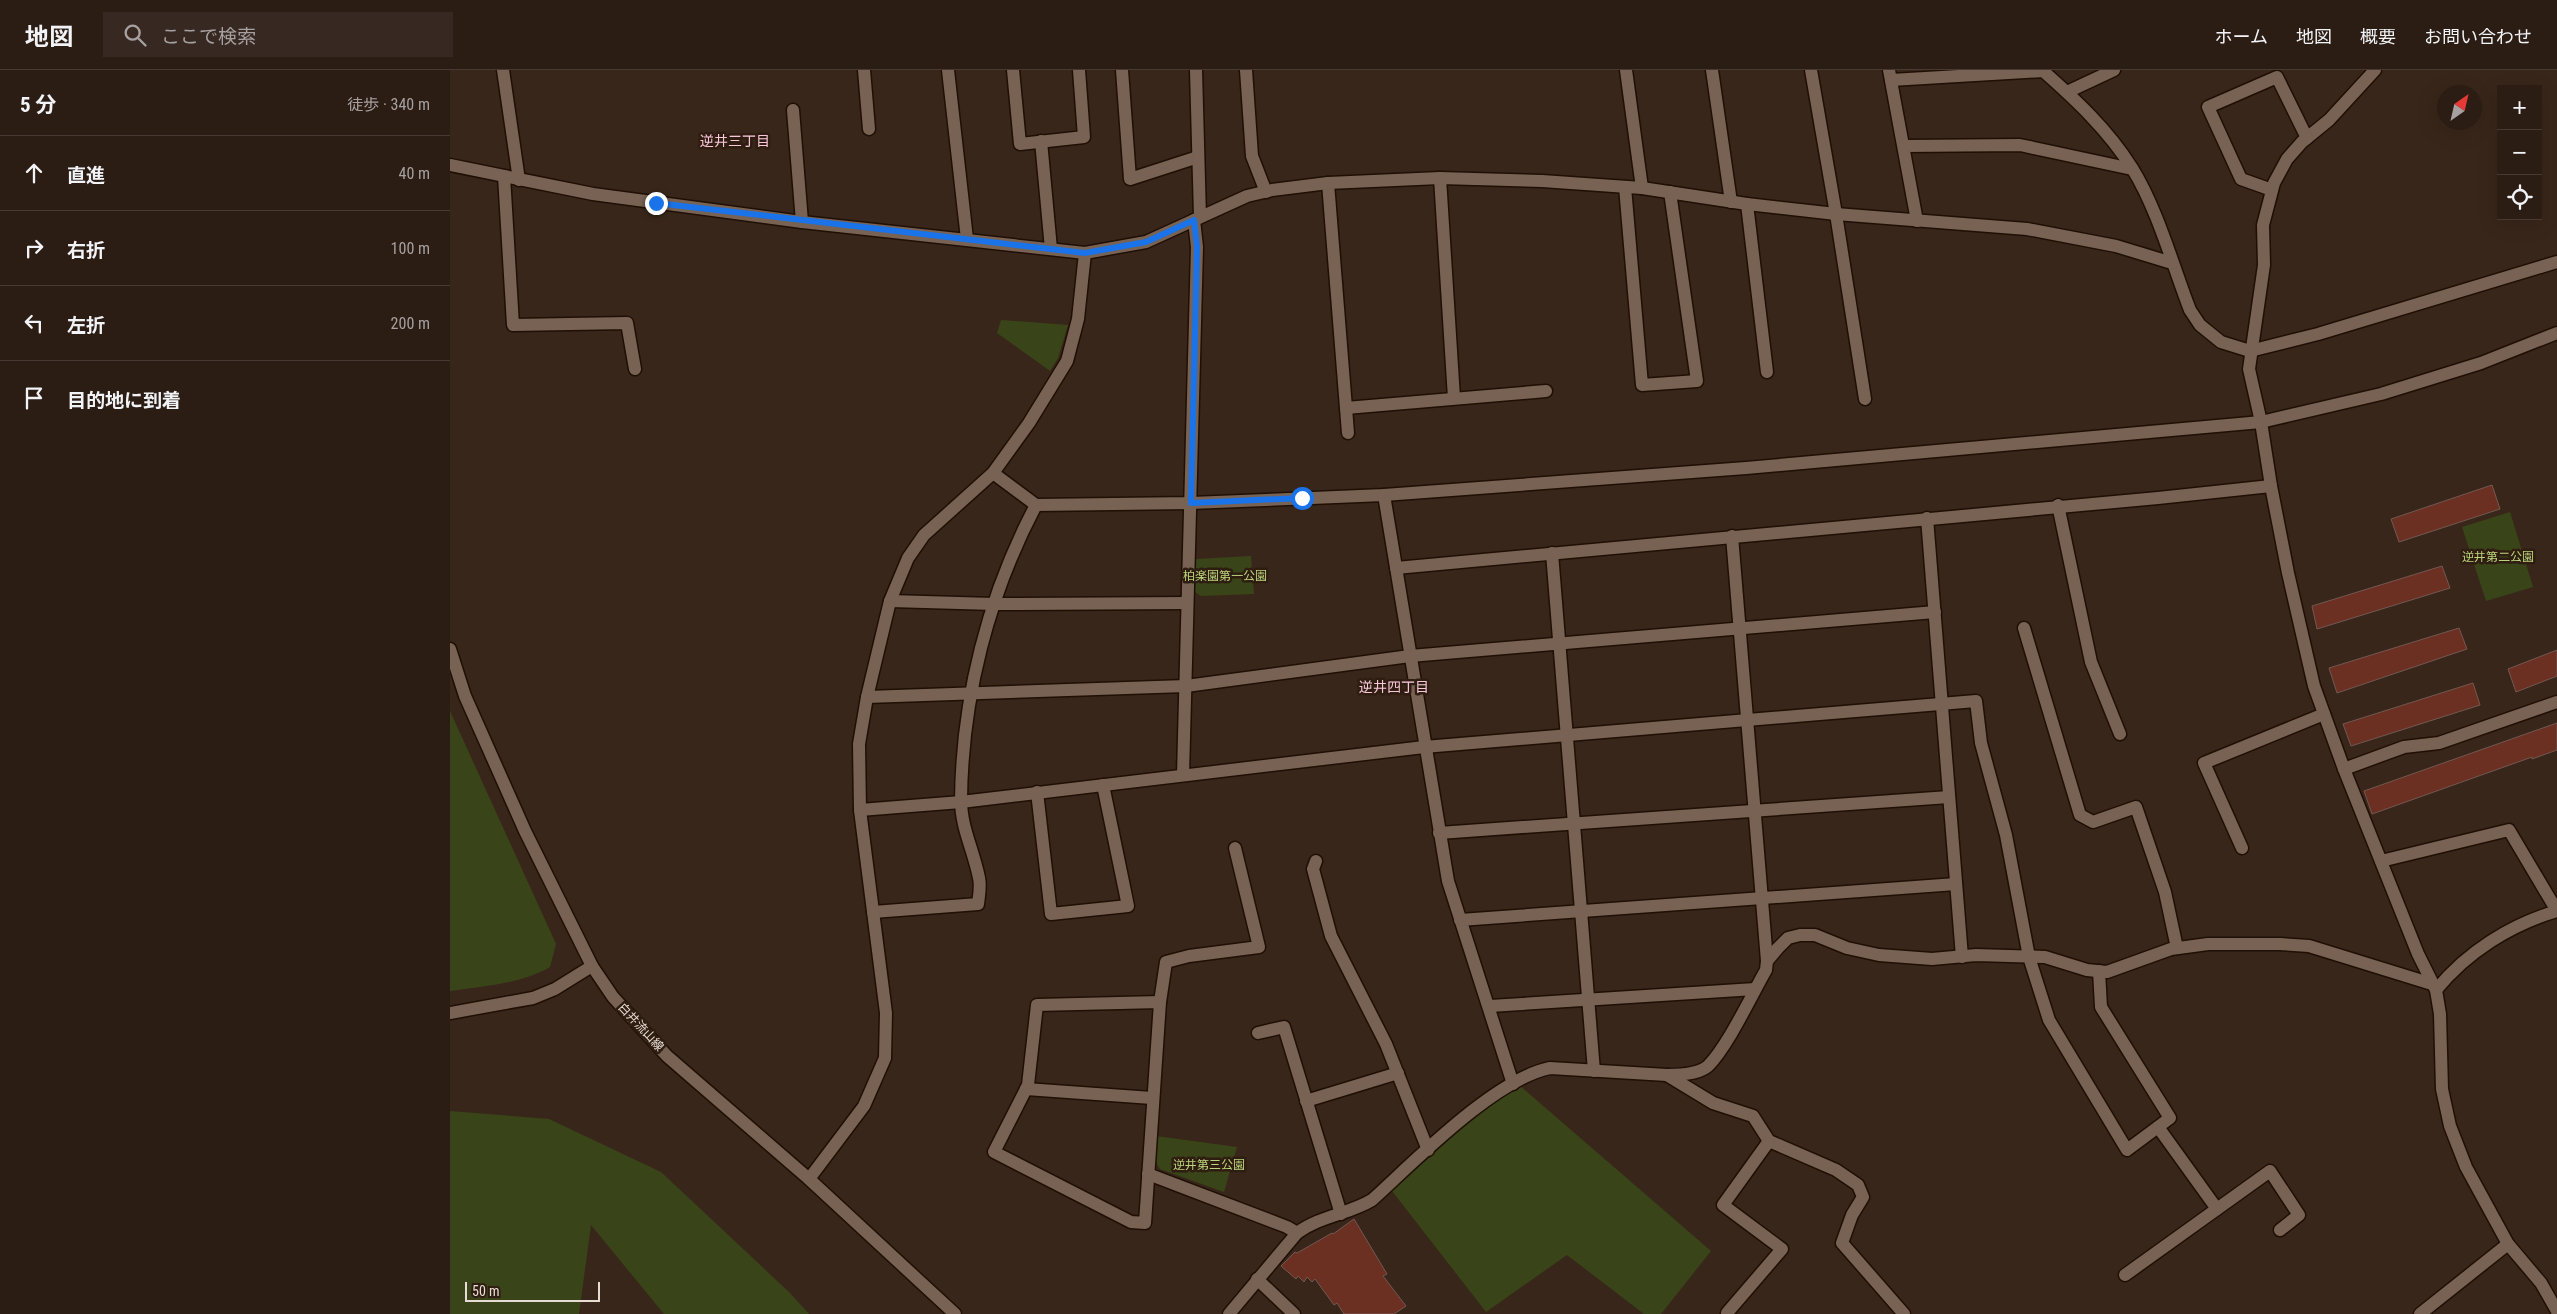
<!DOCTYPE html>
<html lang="ja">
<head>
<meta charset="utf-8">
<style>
	:root { --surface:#2b1c14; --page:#372922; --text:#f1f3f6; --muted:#a6a1a0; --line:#473a34 }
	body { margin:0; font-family:"Roboto Condensed","Noto Sans JP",sans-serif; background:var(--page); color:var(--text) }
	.controls { position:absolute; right:15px; top:15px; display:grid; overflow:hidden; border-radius:0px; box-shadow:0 5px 20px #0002 }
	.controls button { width:45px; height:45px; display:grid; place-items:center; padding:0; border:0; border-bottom:1px solid var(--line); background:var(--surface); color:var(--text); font:25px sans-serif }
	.compass { position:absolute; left:1987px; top:15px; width:45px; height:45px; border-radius:50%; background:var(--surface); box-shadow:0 5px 20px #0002; rotate:34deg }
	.scale { position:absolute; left:15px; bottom:12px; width:135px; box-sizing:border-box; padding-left:5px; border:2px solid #e7dbd3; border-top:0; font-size:14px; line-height:18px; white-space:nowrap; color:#e7dbd3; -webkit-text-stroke:4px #2e1d10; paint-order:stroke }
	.stop { position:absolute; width:15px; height:15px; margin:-11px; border:4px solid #1a73e8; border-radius:50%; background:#fff }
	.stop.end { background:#1a73e8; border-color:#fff; box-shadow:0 1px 5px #0008 }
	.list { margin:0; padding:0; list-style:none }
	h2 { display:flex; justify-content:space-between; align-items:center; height:65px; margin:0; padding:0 20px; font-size:21px }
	h2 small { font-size:16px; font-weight:400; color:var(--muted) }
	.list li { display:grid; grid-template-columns:32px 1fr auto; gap:15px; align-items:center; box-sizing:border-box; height:75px; padding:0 20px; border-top:1px solid var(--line) }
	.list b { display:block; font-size:19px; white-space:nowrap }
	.list em { font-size:16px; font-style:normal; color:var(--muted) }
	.icon { flex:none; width:28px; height:28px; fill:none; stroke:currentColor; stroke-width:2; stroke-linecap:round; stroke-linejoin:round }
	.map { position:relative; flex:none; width:2107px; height:1244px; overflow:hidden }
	header { display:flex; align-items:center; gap:30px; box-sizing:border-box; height:70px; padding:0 25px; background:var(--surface); border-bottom:1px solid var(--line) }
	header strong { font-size:24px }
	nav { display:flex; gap:28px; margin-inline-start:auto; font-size:18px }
	.search { width:350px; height:45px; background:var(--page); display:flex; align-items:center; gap:12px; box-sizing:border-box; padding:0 18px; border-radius:0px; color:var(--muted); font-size:19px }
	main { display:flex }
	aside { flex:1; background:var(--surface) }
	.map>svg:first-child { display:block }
	.green { fill:#394519 }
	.building { fill:#6b3022; stroke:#725852 }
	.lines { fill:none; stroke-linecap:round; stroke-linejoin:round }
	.street-casing { stroke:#1f0f04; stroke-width:15 }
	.secondary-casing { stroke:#1f0f04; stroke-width:15 }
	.street { stroke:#776253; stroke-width:12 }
	.secondary { stroke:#776253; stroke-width:12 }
	.route { stroke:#1a73e8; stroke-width:6 }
	.labels { text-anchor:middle; stroke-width:5; stroke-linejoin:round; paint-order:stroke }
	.park-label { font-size:12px; fill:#bad47b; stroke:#2e1d10 }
	.street-label { font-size:12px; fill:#e7dbd3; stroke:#2e1d10 }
	.neighbourhood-label { font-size:14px; fill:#f8c7da; stroke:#2e1d10 }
</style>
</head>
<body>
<header>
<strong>地図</strong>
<div class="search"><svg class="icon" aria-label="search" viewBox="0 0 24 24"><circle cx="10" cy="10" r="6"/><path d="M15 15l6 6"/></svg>ここで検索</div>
<nav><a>ホーム</a><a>地図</a><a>概要</a><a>お問い合わせ</a></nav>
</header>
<main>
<aside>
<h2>5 分<small>徒歩 · 340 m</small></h2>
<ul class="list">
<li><svg class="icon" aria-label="ahead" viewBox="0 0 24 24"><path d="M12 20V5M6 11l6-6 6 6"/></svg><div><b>直進</b></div><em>40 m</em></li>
<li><svg class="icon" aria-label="right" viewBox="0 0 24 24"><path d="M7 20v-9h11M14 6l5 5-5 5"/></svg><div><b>右折</b></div><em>100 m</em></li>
<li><svg class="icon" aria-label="left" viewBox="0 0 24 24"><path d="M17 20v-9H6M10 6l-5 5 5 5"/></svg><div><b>左折</b></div><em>200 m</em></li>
<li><svg class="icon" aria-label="arrive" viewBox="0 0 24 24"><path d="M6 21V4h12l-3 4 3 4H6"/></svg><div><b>目的地に到着</b></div></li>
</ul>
</aside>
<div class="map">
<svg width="2107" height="1244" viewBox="0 0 2107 1244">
	<rect width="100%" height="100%" fill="#39261a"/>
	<g class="green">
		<path d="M 551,250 L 618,255 L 608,288 L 600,301 L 547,263 Z"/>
		<path d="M 2060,442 L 2083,517 L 2036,531 L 2012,457 Z"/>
		<path d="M 801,486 L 804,524 L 751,526 L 745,522 L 746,489 Z"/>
		<path d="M 0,641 L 106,874 L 100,897 C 71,914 33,916 0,921 Z"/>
		<path d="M 1069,1015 L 1261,1181 L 1211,1244 L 1194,1244 L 1117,1185 L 1036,1242 L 942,1121 L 1020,1048 Z"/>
		<path d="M 0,1041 L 99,1049 L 211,1102 L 340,1223 L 359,1244 L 214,1244 L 141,1155 L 129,1244 L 0,1244 Z"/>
		<path d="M 706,1066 L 787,1077 L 774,1122 L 710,1099 L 705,1091 Z"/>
	</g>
	<g class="building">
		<path d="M 2042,415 L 2050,439 L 1949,472 L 1941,449 Z"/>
		<path d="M 1992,496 L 2000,518 L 1867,559 L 1862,536 Z"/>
		<path d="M 2009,558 L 2017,579 L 1887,623 L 1879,598 Z"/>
		<path d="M 2107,580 L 2107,606 L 2066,622 L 2058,599 Z"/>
		<path d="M 2023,613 L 2030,635 L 1901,676 L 1893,654 Z"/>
		<path d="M 2107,653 L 2107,680 L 2082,689 L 2082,687 L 1922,744 L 1914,721 Z"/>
		<path d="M 904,1149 L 937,1204 L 933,1206 L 956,1236 L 944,1244 L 894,1244 L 887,1233 L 884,1235 L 865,1209 L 862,1212 L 857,1207 L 854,1212 L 848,1206 L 846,1209 L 831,1196 L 845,1182 L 847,1183 L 882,1163 L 883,1164 Z"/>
	</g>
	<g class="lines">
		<defs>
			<g id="street">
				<path d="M 53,0 L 69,110"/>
				<path d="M 414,0 L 419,59"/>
				<path d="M 498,0 L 517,169"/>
				<path d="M 563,0 L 570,74 L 634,67 L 629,0"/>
				<path d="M 672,0 L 680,109 L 748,87"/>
				<path d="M 746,0 L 750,147"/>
				<path d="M 796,0 L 802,86 L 816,122"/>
				<path d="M 1176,0 L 1192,118"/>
				<path d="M 1262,0 L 1281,132"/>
				<path d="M 1361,0 L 1386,144 L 1415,329"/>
				<path d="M 1439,0 L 1467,151"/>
				<path d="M 1925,0 L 1879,50 L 1852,72 L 1837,89 L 1824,113 L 1813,155 L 1814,195 L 1799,299 L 1811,352 L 1821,416 L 1838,503 L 1864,616 L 1894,699 L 1968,884 L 1986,920 L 1990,944 L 1992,1019 L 2000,1056 L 2016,1097 L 2058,1174 L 2091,1213 L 2107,1241"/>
				<path d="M 1441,10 L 1594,1"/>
				<path d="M 1617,22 L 1664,0"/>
				<path d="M 343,40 L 352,152"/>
				<path d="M 591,71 L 601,179"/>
				<path d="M 1454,76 L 1570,75 L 1682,99"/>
				<path d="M 54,106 L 63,255 L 177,253 L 185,299"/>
				<path d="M 990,108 L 1004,328"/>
				<path d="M 878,113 L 898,363"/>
				<path d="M 1175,117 L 1192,315 L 1247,311 L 1220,122"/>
				<path d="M 1822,120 L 1791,109 L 1758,37 L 1827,7 L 1857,68"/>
				<path d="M 1297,134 L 1317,302"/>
				<path d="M 896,338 L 1096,321"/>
				<path d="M 543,403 L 586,435 L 741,433 L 934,425 L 1296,398 L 1811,352 L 1931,324 L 2031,293 L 2107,263"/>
				<path d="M 934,425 L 998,811 L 1063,1014"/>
				<path d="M 1608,435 L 1641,592 L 1670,664"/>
				<path d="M 1477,448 L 1512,887"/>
				<path d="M 1282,466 L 1317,891"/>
				<path d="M 1102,483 L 1144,1001"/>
				<path d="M 946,498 L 1708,428 L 1821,416"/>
				<path d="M 440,531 L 544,534 L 737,533"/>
				<path d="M 1574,558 L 1630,745 L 1643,752 L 1686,737 L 1715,822 L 1727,878"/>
				<path d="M 417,627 L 736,616 L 960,586 L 1485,542"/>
				<path d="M 1894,699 L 1954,677 L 1989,673 L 2107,632"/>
				<path d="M 733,705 L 747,177 L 744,150"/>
				<path d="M 587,722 L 601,844 L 678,836 L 653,715"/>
				<path d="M 410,740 L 511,732 L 974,677 L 1526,631 L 1531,673 L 1556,765 L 1579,887 L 1599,950 L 1677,1080 L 1720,1048 L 1651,937 L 1649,901"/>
				<path d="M 989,763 L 1499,727"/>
				<path d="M 1792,778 L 1754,693 L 1874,644"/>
				<path d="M 866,791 L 863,799 L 881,866 L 936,974 L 978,1080"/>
				<path d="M 1931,791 L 2059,760 L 2107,841"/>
				<path d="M 423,842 L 528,834 C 529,826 531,816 529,808 C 524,781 511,758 511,730 C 512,628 538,526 586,435"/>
				<path d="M 1010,850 L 1506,814"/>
				<path d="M 1986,920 C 2017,882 2060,855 2107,841"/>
				<path d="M 710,932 L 695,1153 L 681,1152 L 544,1082 L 578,1015 L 587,935 Z"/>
				<path d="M 710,932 L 716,892 L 739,886 L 809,877 L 785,778"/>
				<path d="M 1040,936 L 1305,919"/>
				<path d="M 808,963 L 834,957 L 891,1144"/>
				<path d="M 1217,1005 L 1263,1033 L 1303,1046 L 1319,1071 L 1386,1100 L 1408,1115 L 1413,1127 L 1402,1145 L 1392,1173 L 1454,1244"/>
				<path d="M 576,1019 L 702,1028"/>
				<path d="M 856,1031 L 948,1003"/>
				<path d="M 1708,1057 L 1767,1139 L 1820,1101 L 1849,1145 L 1830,1160"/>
				<path d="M 698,1104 L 837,1157 L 847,1163"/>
				<path d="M 359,1109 L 414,1036 L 435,988 L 436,943 L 410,740 L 409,674 L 417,627 L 440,531 L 458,488 L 474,465 L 543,403 L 579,353 L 617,291 L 628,249 L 635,183"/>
				<path d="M 1675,1205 L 1767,1139"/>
				<path d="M 807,1209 L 844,1244"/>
				<path d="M 779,1244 L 847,1163 C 870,1146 899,1144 922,1130 C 965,1091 1045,1009 1100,998 L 1217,1005 C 1229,1005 1249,1004 1258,996 C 1278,976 1301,926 1316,900 L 1317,891 L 1328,878 L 1338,868 L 1350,865 L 1365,865 L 1397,878 L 1429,885 L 1482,889 L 1526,885 L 1595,887 L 1637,900 L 1657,902 L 1721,879 L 1758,874 L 1830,874 L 1859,876 L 1982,914"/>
				<path d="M 1278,1244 L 1277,1243 L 1332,1179 L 1273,1135 L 1319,1071"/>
				<path d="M 1970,1244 L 2058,1174"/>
			</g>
			<g id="secondary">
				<path d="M 1592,0 C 1626,30 1658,60 1682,98 C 1707,138 1723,196 1740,240 L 1750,255 L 1771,272 L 1800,281 L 1868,264 L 2107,192"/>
				<path d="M 0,95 L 143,124 L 352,152 L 635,183 L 696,172 L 797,126 L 822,120 L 878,113 L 990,108 L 1092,111 L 1192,118 L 1297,134 L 1386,144 L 1577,159 L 1666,176 L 1722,193"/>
				<path d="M 0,579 L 15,626 L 75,761 L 142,896 L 163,927 L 217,986 L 359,1109 L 505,1244"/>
				<path d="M 0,943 L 83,928 L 105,919 L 142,896"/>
			</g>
		</defs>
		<use href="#street" class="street-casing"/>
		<use href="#secondary" class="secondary-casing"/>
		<use href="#street" class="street"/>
		<use href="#secondary" class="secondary"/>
	</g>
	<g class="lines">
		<path class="route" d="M 206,133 L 635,183 L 696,172 L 744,150 L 747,177 L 741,433 L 852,428"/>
	</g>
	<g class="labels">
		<g class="park-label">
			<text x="2048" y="491">逆井第二公園</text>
			<text x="775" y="510">柏楽園第一公園</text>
			<text x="759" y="1099">逆井第三公園</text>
		</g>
		<g class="street-label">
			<text transform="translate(191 957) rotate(47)" y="4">白井流山線</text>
		</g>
		<g class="neighbourhood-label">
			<text x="285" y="76">逆井三丁目</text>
			<text x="944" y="622">逆井四丁目</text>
		</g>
	</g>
</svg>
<div class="controls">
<button>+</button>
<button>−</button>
<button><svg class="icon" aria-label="locate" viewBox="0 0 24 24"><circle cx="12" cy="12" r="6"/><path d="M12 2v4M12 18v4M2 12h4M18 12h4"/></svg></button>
</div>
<svg class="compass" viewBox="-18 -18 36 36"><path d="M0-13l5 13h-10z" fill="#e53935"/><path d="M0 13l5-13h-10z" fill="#a6a1a0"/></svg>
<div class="scale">50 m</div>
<div class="stop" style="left:852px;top:428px"></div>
<div class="stop end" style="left:206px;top:133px"></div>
</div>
</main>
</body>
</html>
